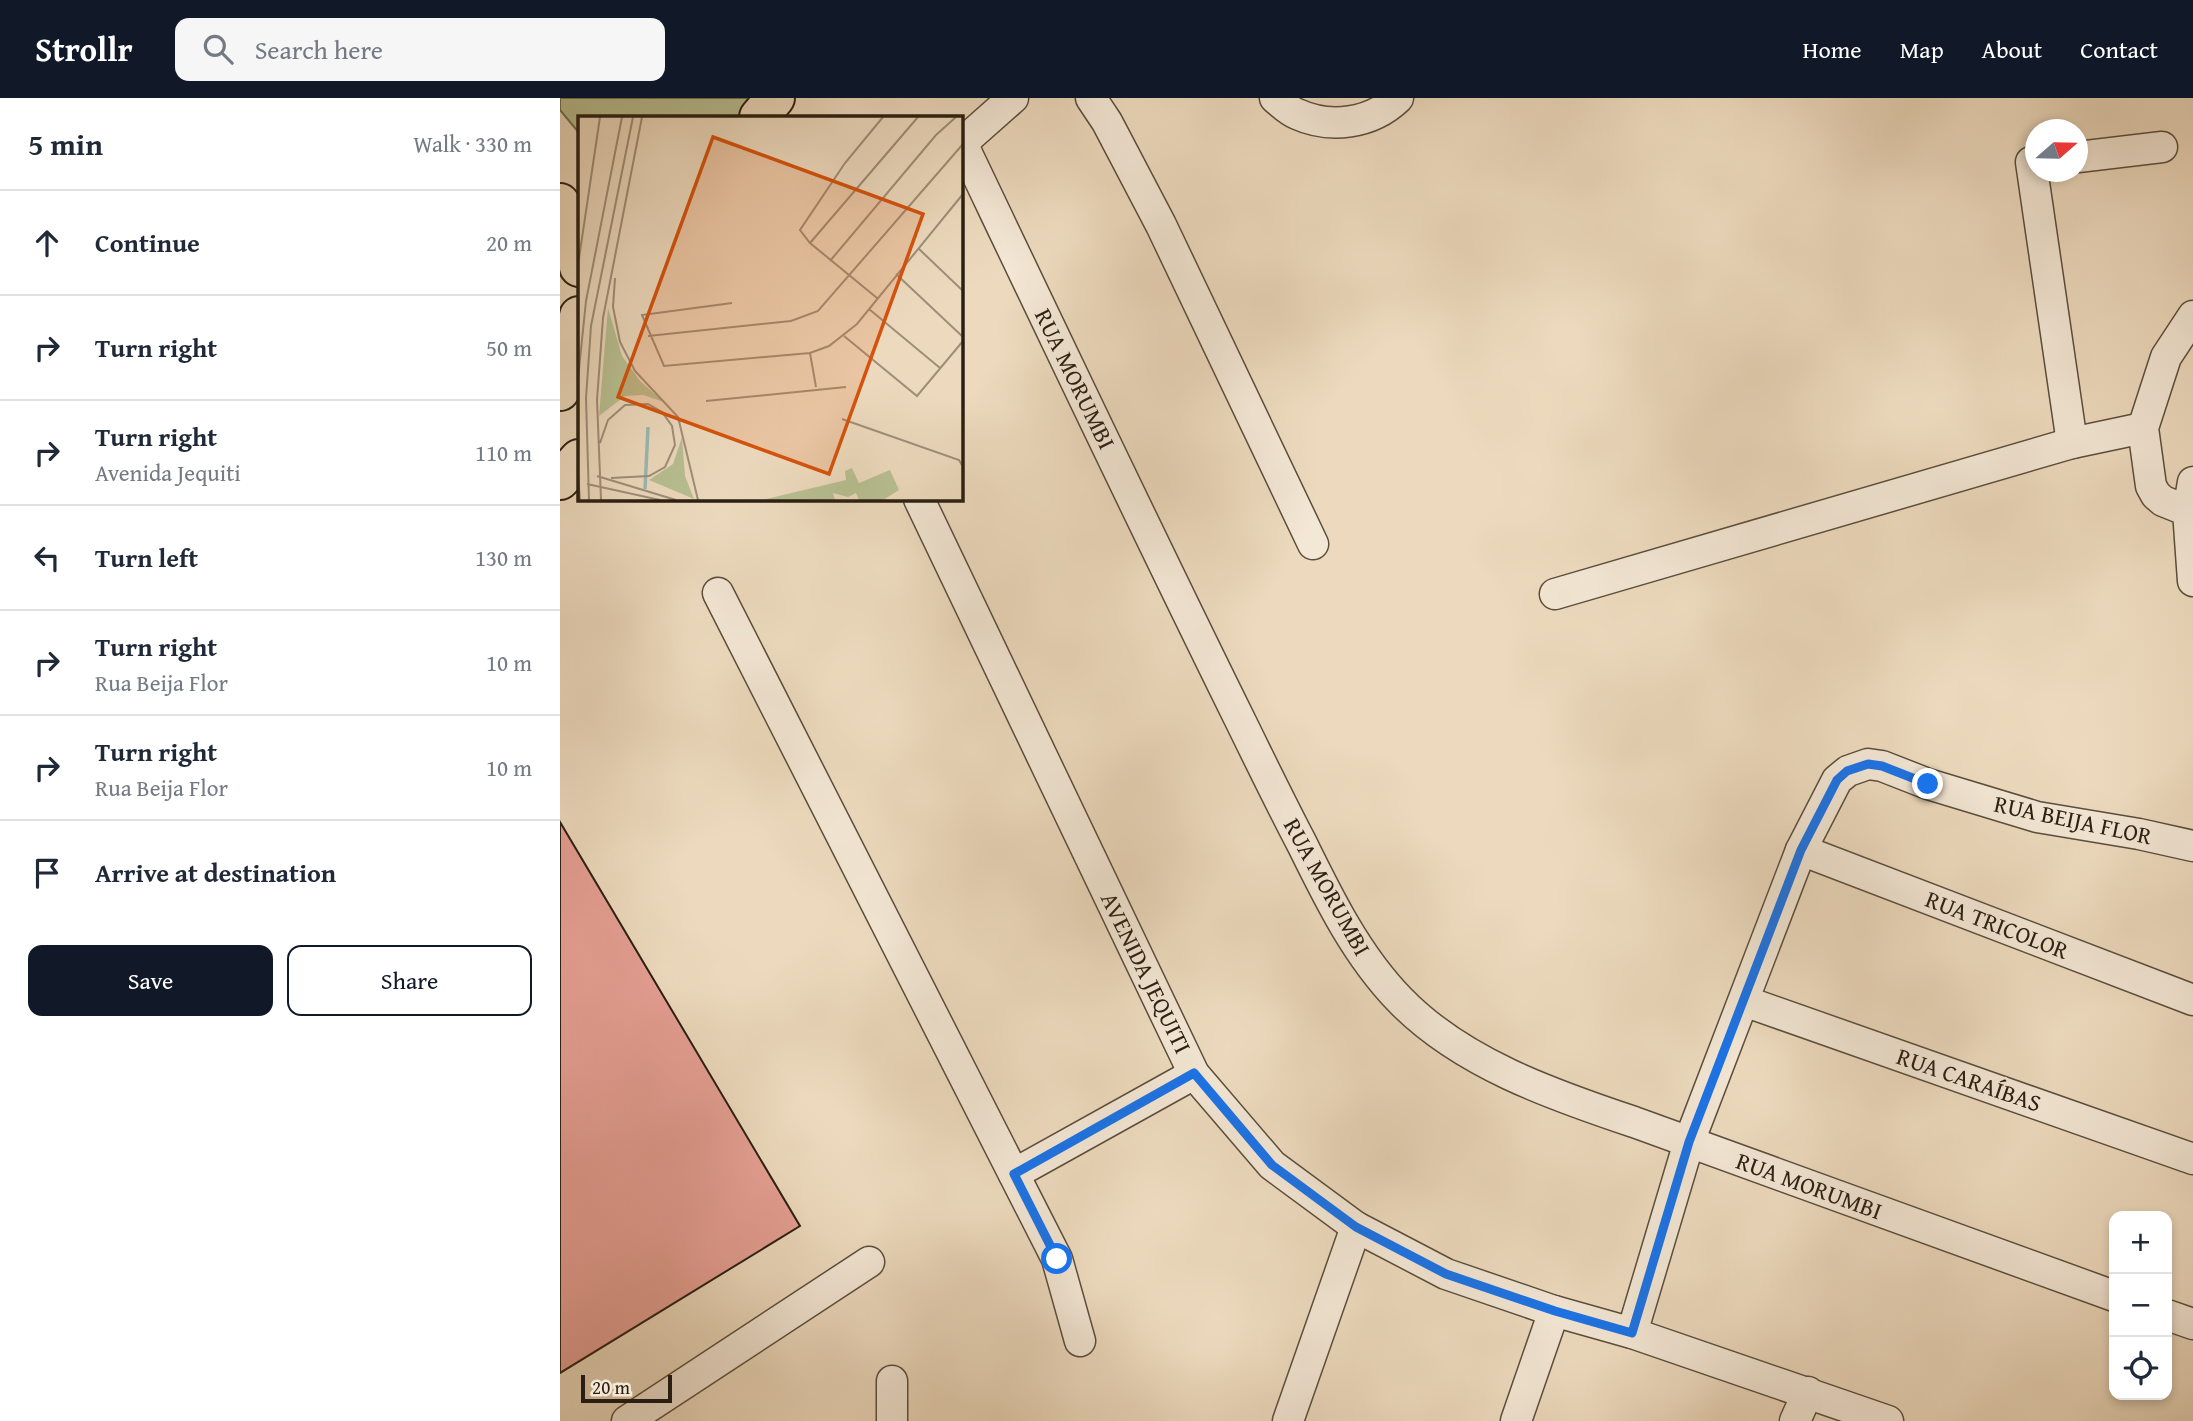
<!DOCTYPE html>
<html lang="en">
<head>
<meta charset="utf-8">
<style>
	:root { --surface:#fff; --page:#f6f6f7; --text:#1f2937; --muted:#747a83; --line:#e0e1e3; --accent:#111827 }
	body { margin:0; font-family:"Gentium Book Plus",serif; background:var(--page); color:var(--text) }
	.controls { position:absolute; right:21px; bottom:21px; display:grid; overflow:hidden; border-radius:14px; box-shadow:0 4px 10px #0003 }
	.controls button { width:63px; height:63px; display:grid; place-items:center; padding:0; border:0; border-bottom:2px solid var(--line); background:var(--surface); color:var(--text); font:35px sans-serif }
	.compass { position:absolute; left:1465px; top:21px; width:63px; height:63px; border-radius:50%; background:var(--surface); box-shadow:0 4px 10px #0003; rotate:70deg }
	.scale { position:absolute; left:21px; bottom:18px; width:91px; box-sizing:border-box; padding-left:7px; border:4px solid #2a1f12; border-top:0; font-size:19px; line-height:24px; white-space:nowrap; color:#2a1f12; -webkit-text-stroke:5px #f3e7d5; paint-order:stroke }
	.stop { position:absolute; width:21px; height:21px; margin:-16px; border:5px solid #1a73e8; border-radius:50%; background:#fff }
	.stop.end { background:#1a73e8; border-color:#fff; box-shadow:0 2px 7px #0008 }
	.list { margin:0; padding:0; list-style:none }
	h2 { display:flex; justify-content:space-between; align-items:center; height:91px; margin:0; padding:0 28px; font-size:30px }
	h2 small { font-size:23px; font-weight:400; color:var(--muted) }
	.list li { display:grid; grid-template-columns:46px 1fr auto; gap:21px; align-items:center; box-sizing:border-box; height:105px; padding:0 28px; border-top:2px solid var(--line) }
	.list b { display:block; font-size:26px; white-space:nowrap }
	.list p { margin:0; font-size:23px; white-space:nowrap; color:var(--muted) }
	.list em { font-size:23px; font-style:normal; color:var(--muted) }
	.actions { display:flex; gap:14px; padding:21px 28px }
	.actions a { flex:1; padding:16px 0; border:2px solid var(--accent); border-radius:14px; text-align:center; font-size:24px; color:var(--accent) }
	.actions .main { background:var(--accent); color:#fff }
	.icon { flex:none; width:38px; height:38px; fill:none; stroke:currentColor; stroke-width:2; stroke-linecap:round; stroke-linejoin:round }
	.map { position:relative; flex:none; width:1633px; height:1323px; overflow:hidden }
	header { display:flex; align-items:center; gap:42px; box-sizing:border-box; height:98px; padding:0 35px; background:var(--accent); color:#fff }
	header strong { font-size:33px }
	nav { display:flex; gap:38px; margin-inline-start:auto; font-size:24px }
	.search { width:490px; height:63px; background:var(--page); display:flex; align-items:center; gap:18px; box-sizing:border-box; padding:0 24px; border-radius:14px; color:var(--muted); font-size:26px }
	main { display:flex }
	aside { flex:1; background:var(--surface) }
	.map>svg:first-child { display:block }
	.green { fill:#b8c092; stroke:#717052; stroke-width:2 }
	.building { fill:#e6a095; stroke:#2a1f12; stroke-width:2 }
	.lines { fill:none; stroke-linecap:round; stroke-linejoin:round }
	.minor-casing { stroke:#5b4e3d; stroke-width:33 }
	.major-casing { stroke:#2a1f12; stroke-width:42 }
	.minor { stroke:#f3e7d5; stroke-width:30 }
	.major { stroke:#eddabe; stroke-width:38 }
	.route { stroke:#1a73e8; stroke-width:9 }
	.labels { text-anchor:middle; stroke-width:5; stroke-linejoin:round; paint-order:stroke }
	.street-label { font-size:24px; fill:#2a1f12; stroke:#f3e7d5 }
	.inset-river { fill:none; stroke:#99bab3; stroke-width:3.5 }
	.inset-road { fill:none; stroke:#9f8f79; stroke-width:2 }
	.view { fill:#d5530d; fill-opacity:0.15; stroke:#d5530d; stroke-width:3.5 }
	.inset-edge { fill:none; stroke:#2a1f12; stroke-width:3.5 }
</style>
</head>
<body>
<header>
<strong>Strollr</strong>
<div class="search"><svg class="icon" aria-label="search" viewBox="0 0 24 24"><circle cx="10" cy="10" r="6"/><path d="M15 15l6 6"/></svg>Search here</div>
<nav><a>Home</a><a>Map</a><a>About</a><a>Contact</a></nav>
</header>
<main>
<aside>
<h2>5 min<small>Walk · 330 m</small></h2>
<ul class="list">
<li><svg class="icon" aria-label="ahead" viewBox="0 0 24 24"><path d="M12 20V5M6 11l6-6 6 6"/></svg><div><b>Continue</b></div><em>20 m</em></li>
<li><svg class="icon" aria-label="right" viewBox="0 0 24 24"><path d="M7 20v-9h11M14 6l5 5-5 5"/></svg><div><b>Turn right</b></div><em>50 m</em></li>
<li><svg class="icon" aria-label="right" viewBox="0 0 24 24"><path d="M7 20v-9h11M14 6l5 5-5 5"/></svg><div><b>Turn right</b><p>Avenida Jequiti</p></div><em>110 m</em></li>
<li><svg class="icon" aria-label="left" viewBox="0 0 24 24"><path d="M17 20v-9H6M10 6l-5 5 5 5"/></svg><div><b>Turn left</b></div><em>130 m</em></li>
<li><svg class="icon" aria-label="right" viewBox="0 0 24 24"><path d="M7 20v-9h11M14 6l5 5-5 5"/></svg><div><b>Turn right</b><p>Rua Beija Flor</p></div><em>10 m</em></li>
<li><svg class="icon" aria-label="right" viewBox="0 0 24 24"><path d="M7 20v-9h11M14 6l5 5-5 5"/></svg><div><b>Turn right</b><p>Rua Beija Flor</p></div><em>10 m</em></li>
<li><svg class="icon" aria-label="arrive" viewBox="0 0 24 24"><path d="M6 21V4h12l-3 4 3 4H6"/></svg><div><b>Arrive at destination</b></div></li>
</ul>
<div class="actions"><a class="main">Save</a><a>Share</a></div>
</aside>
<div class="map">
<svg width="1633" height="1323" viewBox="0 0 1633 1323">
	<rect width="100%" height="100%" fill="#eddabe"/>
	<filter id="stains"><feTurbulence type="fractalNoise" baseFrequency=".00286" numOctaves="4"/><feColorMatrix values="0 0 0 0 .2 0 0 0 0 .09 0 0 0 0 .02 0 0 0 .5 -.17"/></filter>
	<radialGradient id="worn" r=".72"><stop offset=".6" stop-color="#630" stop-opacity="0"/><stop offset="1" stop-color="#630" stop-opacity=".3"/></radialGradient>
	<path class="green" d="M 0,0 L 193,0 L 179,19 L 19,19 L 19,35 L 0,12 Z"/>
	<path class="building" d="M 0,724 L 240,1128 L 0,1275 Z"/>
	<g class="lines">
		<defs>
			<g id="minor">
				<path d="M 531,0 L 547,24 L 601,127 L 753,446"/>
				<path d="M 715,0 C 721,5 729,13 737,16 C 770,31 811,26 838,0"/>
				<path d="M 402,45 C 494,238 586,432 681,624 C 701,665 721,706 742,746 C 769,801 797,858 840,902 C 901,965 993,997 1074,1024 L 1554,1198"/>
				<path d="M 401,46 L 453,0"/>
				<path d="M 1518,59 L 1602,49"/>
				<path d="M 1476,64 L 1471,64 L 1512,345"/>
				<path d="M 1633,218 L 1606,259 L 1583,330 L 1591,388 L 1596,397 L 1603,403 L 1628,413 L 1633,483"/>
				<path d="M 359,401 L 634,976 L 712,1067 L 796,1129 L 886,1176 L 994,1213 L 1072,1235 L 1328,1323"/>
				<path d="M 1628,413 L 1633,384"/>
				<path d="M 158,495 L 497,1161 L 520,1243"/>
				<path d="M 995,496 L 1512,345 L 1583,330"/>
				<path d="M 1241,752 L 1633,902"/>
				<path d="M 1184,903 L 1633,1061"/>
				<path d="M 454,1076 L 634,976"/>
				<path d="M 1607,1217 L 1633,1226"/>
				<path d="M 1072,1235 L 1129,1044 L 1241,752 L 1277,682 L 1288,673 L 1308,666 L 1322,668 L 1368,686 L 1477,719 L 1579,736 L 1633,748"/>
				<path d="M 332,1283 L 332,1323"/>
				<path d="M 67,1323 L 309,1164"/>
				<path d="M 728,1323 L 796,1129"/>
				<path d="M 956,1323 L 994,1213"/>
				<path d="M 1235,1323 L 1248,1294"/>
			</g>
			<g id="major">
				<path d="M 199,19 L 215,0"/>
				<path d="M 0,105 L 10,128 L 19,169"/>
				<path d="M 0,293 L 10,274 L 19,218"/>
				<path d="M 0,382 L 19,361"/>
			</g>
		</defs>
		<use href="#minor" class="minor-casing"/>
		<use href="#major" class="major-casing"/>
		<use href="#minor" class="minor"/>
		<use href="#major" class="major"/>
	</g>
	<g class="lines">
		<path class="route" d="M 497,1161 L 454,1076 L 634,975 L 712,1067 L 796,1129 L 886,1176 L 995,1213 L 1072,1235 L 1129,1044 L 1241,752 L 1277,682 L 1287,673 L 1308,666 L 1322,668 L 1368,686"/>
	</g>
	<g class="labels">
		<g class="street-label">
			<text transform="translate(515 281) rotate(64)" y="8">RUA MORUMBI</text>
			<text transform="translate(1513 722) rotate(12)" y="8">RUA BEIJA FLOR</text>
			<text transform="translate(767 789) rotate(61)" y="8">RUA MORUMBI</text>
			<text transform="translate(1437 827) rotate(21)" y="8">RUA TRICOLOR</text>
			<text transform="translate(586 875) rotate(64)" y="8">AVENIDA JEQUITI</text>
			<text transform="translate(1409 982) rotate(19)" y="8">RUA CARAÍBAS</text>
			<text transform="translate(1249 1088) rotate(20)" y="8">RUA MORUMBI</text>
		</g>
	</g>
	<g transform="translate(18 18)">
		<rect width="385" height="385" fill="#eddabe"/>
		<path d="M 30,192 L 44,240 L 62,265 L 86,286 L 65,279 L 47,280 L 21,300 ZM 104,321 L 107,360 L 116,383 L 71,364 L 95,348 ZM 274,352 L 281,367 L 312,354 L 321,374 L 305,384 L 281,384 L 278,377 L 270,381 L 255,377 L 257,384 L 184,384 L 268,364 L 267,355 Z" fill="#b8c092"/>
		<path class="inset-river" d="M 67,373 L 70,311"/>
		<path class="inset-road" d="M 232,127 L 340,1M 340,132 L 385,175M 252,145 L 358,19 L 378,1M 0,149 L 22,1M 318,158 L 385,221M 37,162 L 35,191 L 42,226 L 57,255 L 100,301 L 120,384M 299,182 L 232,127 L 222,114 L 267,47 L 305,1M 154,187 L 64,199 L 86,250 L 232,237 L 251,230 L 279,208 L 385,78M 291,193 L 362,252M 70,220 L 213,205 L 240,195 L 385,28M 266,220 L 339,280 L 385,225M 232,237 L 238,271M 0,263 L 8,185 L 44,1M 128,285 L 268,271M 264,303 L 381,344 L 385,351M 22,327 L 30,304 L 47,289 L 70,288 L 84,296 L 94,310 L 97,329 L 87,351 L 71,360 L 33,362M 0,358 L 2,384M 19,360 L 98,384M 9,368 L 82,384M 11,384 L 8,282 L 13,210 L 55,1M 23,384 L 19,284 L 25,202 L 64,1"/>
		<path class="view" d="M 135,21 L 345,98 L 251,358 L 40,281 Z"/>
		<rect width="385" height="385" class="inset-edge"/>
	</g>
	<rect width="100%" height="100%" filter="url(#stains)"/>
	<rect width="100%" height="100%" fill="url(#worn)"/>
</svg>
<div class="controls">
<button>+</button>
<button>−</button>
<button><svg class="icon" aria-label="locate" viewBox="0 0 24 24"><circle cx="12" cy="12" r="6"/><path d="M12 2v4M12 18v4M2 12h4M18 12h4"/></svg></button>
</div>
<svg class="compass" viewBox="-18 -18 36 36"><path d="M0-13l5 13h-10z" fill="#e53935"/><path d="M0 13l5-13h-10z" fill="#747a83"/></svg>
<div class="scale">20 m</div>
<div class="stop" style="left:497px;top:1161px"></div>
<div class="stop end" style="left:1368px;top:686px"></div>
</div>
</main>
</body>
</html>
